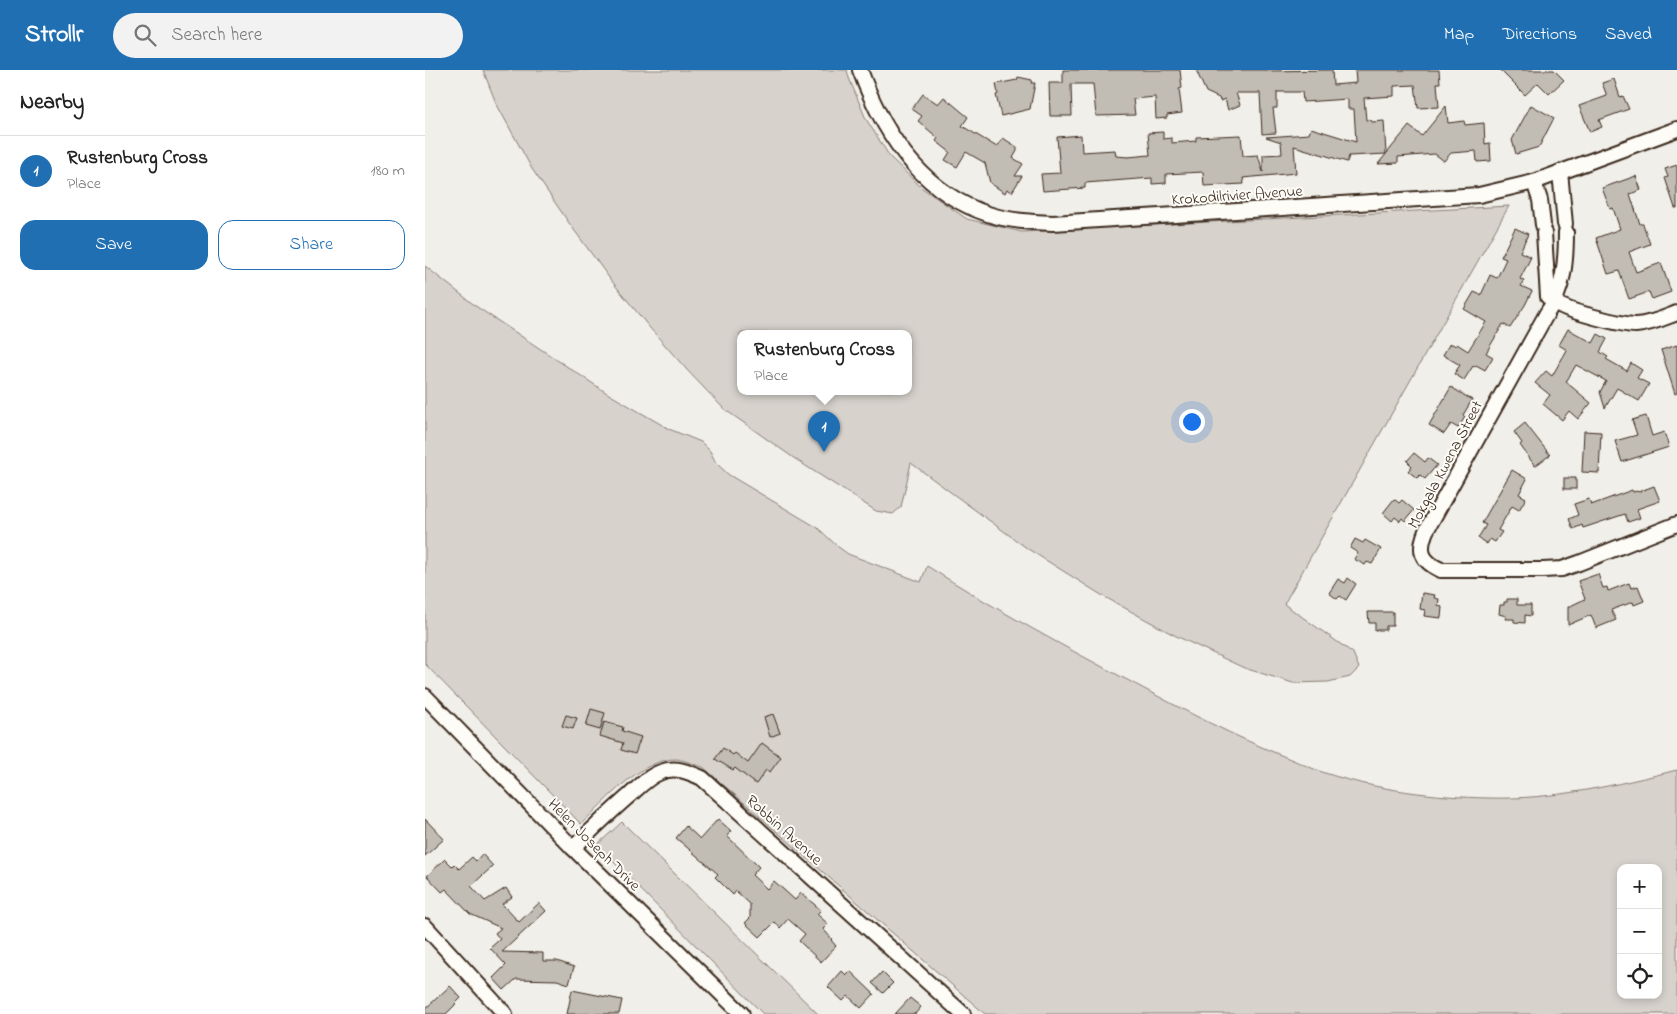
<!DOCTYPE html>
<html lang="en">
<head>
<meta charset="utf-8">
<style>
	:root { --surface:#fff; --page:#f2f2f2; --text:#222; --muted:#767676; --line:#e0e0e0; --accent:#1f6fb2 }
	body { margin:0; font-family:"Indie Flower",sans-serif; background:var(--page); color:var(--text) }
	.controls { position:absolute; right:15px; bottom:15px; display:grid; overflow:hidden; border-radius:10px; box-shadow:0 2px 8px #0003 }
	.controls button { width:45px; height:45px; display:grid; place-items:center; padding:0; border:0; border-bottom:1px solid var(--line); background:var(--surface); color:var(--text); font:25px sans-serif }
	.you { position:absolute; left:766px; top:351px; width:18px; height:18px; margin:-12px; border:4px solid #fff; border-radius:50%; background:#1a73e8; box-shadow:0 0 0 8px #1a73e833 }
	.badge { display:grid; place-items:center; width:32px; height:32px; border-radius:50%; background:var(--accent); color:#fff; font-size:16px; font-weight:700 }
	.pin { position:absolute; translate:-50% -41px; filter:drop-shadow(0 1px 2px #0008) }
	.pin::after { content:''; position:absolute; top:26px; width:18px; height:15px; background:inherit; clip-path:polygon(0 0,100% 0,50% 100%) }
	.popup { position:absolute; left:312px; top:260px; width:175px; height:65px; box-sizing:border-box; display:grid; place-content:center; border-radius:10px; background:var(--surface); filter:drop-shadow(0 1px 4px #0005); font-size:16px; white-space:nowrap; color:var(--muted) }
	.popup b { font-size:19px; color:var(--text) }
	.popup::after { content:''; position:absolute; left:50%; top:100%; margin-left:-10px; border:10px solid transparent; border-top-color:var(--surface) }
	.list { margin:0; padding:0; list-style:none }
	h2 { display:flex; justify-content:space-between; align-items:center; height:65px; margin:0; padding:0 20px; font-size:21px }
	h2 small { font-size:16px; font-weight:400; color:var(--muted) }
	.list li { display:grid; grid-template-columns:32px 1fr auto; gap:15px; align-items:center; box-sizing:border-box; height:70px; padding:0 20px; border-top:1px solid var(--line) }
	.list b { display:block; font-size:19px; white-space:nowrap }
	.list p { margin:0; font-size:16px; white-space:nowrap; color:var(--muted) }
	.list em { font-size:16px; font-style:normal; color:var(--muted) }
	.actions { display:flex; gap:10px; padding:15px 20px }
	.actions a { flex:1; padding:11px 0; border:1px solid var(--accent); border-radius:15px; text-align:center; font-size:18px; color:var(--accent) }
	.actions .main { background:var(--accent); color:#fff }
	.icon { flex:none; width:28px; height:28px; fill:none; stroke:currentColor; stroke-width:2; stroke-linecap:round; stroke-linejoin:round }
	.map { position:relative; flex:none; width:1252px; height:944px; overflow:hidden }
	header { display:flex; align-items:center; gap:30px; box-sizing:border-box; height:70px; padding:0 25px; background:var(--accent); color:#fff }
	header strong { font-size:24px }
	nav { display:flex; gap:28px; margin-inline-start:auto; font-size:18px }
	.search { width:350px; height:45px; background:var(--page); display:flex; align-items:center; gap:12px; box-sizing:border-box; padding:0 18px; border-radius:28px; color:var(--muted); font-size:19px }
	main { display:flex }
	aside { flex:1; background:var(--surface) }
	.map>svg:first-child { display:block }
	.green { fill:#d7d2cc; stroke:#897e75; fill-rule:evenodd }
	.building { fill:#c1bcb4; stroke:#3b2a1e }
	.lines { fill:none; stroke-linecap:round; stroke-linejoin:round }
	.minor-casing { stroke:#3b2a1e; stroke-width:18 }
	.minor { stroke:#fdfcf7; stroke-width:14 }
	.labels { text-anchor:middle; stroke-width:4; stroke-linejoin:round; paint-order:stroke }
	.street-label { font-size:16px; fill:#3b2a1e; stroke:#fdfcf7 }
</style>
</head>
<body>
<header>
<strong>Strollr</strong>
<div class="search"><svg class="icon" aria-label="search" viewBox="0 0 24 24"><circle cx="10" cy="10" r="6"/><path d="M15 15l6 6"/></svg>Search here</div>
<nav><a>Map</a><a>Directions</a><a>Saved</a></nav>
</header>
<main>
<aside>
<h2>Nearby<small></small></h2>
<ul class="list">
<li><span class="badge">1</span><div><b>Rustenburg Cross</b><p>Place</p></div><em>180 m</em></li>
</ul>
<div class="actions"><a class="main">Save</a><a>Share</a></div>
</aside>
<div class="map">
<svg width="1252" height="944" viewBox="0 0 1252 944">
	<rect width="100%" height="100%" fill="#f1efea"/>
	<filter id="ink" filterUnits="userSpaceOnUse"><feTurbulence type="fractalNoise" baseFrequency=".02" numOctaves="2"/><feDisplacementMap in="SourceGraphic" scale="10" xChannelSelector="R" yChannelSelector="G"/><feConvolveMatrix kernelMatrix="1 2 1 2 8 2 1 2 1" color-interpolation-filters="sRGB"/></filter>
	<g filter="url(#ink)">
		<g class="green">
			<path d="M 58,0 L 422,0 L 424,8 L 441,49 L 465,87 L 497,118 L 542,149 L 597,162 L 1084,136 L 859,534 L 928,583 L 934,598 L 925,607 L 903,612 L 868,613 L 819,598 L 749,565 L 678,526 L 603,479 L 486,393 L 476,437 L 468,444 L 451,441 L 373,391 L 299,339 L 262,300 L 224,257 L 185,209 L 144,153 L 107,99 L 71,33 ZM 315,263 L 483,263 L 483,321 L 315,321 Z"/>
			<path d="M 0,196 L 52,237 L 182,323 L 244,359 L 276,372 L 285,381 L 291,393 L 304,405 L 393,458 L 412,476 L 423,484 L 496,512 L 502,496 C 570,539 639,577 710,614 C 760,641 810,667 863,688 C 875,693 888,699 900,703 C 952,720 1010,727 1064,728 C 1128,730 1191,715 1252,700 L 1252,944 L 560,944 L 278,697 C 270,695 260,690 252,689 C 216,688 181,731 156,754 L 0,594 ZM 1196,798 L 1233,798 L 1233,925 L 1196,925 Z"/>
			<path d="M 197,752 L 393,944 L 338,944 L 172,775 Z"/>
		</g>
		<g class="building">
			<path d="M 638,0 L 755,0 L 757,18 L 754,19 L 757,43 L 742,45 L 742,48 L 731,49 L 730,27 L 708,29 L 710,45 L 671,46 L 668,14 L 646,14 L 647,46 L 625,46 L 624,13 L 638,13 Z"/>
			<path d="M 771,0 L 841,0 L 841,1 L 907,0 L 908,15 L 931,13 L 930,0 L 1014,0 L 1015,13 L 1012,13 L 1014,37 L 993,38 L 990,15 L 969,16 L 969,26 L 939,28 L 941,50 L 946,50 L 947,52 L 959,51 L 961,84 L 924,86 L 922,92 L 869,76 L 871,103 L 818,108 L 819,114 L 779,116 L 778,102 L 741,104 L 741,113 L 727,114 L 727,108 L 660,113 L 660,118 L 618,121 L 616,104 L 635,103 L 632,67 L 656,65 L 657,82 L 690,80 L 691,86 L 703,87 L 725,85 L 723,63 L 738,62 L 738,69 L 747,68 L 747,73 L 771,71 L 771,67 L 816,65 L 818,86 L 833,85 L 838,102 L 838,85 L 857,84 L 856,72 L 841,67 L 884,64 L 886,58 L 931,72 L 929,39 L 923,39 L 923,29 L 878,32 L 877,22 L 852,22 L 852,38 L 848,38 L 851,63 L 837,64 L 835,23 L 811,23 L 815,35 L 803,40 L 800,29 L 795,31 L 794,28 L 781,22 Z"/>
			<path d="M 1075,0 L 1129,0 L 1139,10 L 1124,24 L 1113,13 L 1100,25 Z"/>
			<path d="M 593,7 L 607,10 L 606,13 L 610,13 L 605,39 L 576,46 L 571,25 L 573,24 L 571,14 L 592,10 Z"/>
			<path d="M 1189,9 L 1195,27 L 1198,26 L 1204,39 L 1174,50 L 1177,57 L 1165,62 L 1154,36 L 1182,26 L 1177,13 Z"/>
			<path d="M 498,24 L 513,34 L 519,27 L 543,47 L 537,56 L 572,77 L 578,68 L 592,77 L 592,81 L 588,88 L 598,94 L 590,106 L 597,106 L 587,122 L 582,119 L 580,123 L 565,113 L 560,93 L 541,82 L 532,97 L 520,90 L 525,82 L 511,71 L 513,68 L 493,51 L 497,46 L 487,39 Z"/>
			<path d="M 1106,35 L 1129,48 L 1114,77 L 1091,84 L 1087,70 Z"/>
			<path d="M 1021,36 L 1023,53 L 1039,51 L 1040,55 L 1059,53 L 1060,74 L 1065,73 L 1066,91 L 1052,92 L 1051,81 L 1026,83 L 1019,91 L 1010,84 L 973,87 L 973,93 L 953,94 L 984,56 L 997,66 Z"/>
			<path d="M 1252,95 L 1252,138 L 1250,138 L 1240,108 L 1243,107 L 1240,99 Z"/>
			<path d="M 1211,106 L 1216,120 L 1205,124 L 1215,154 L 1218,154 L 1225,174 L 1204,182 L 1211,202 L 1236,193 L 1246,222 L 1227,229 L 1224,222 L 1204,229 L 1194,201 L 1183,204 L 1171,168 L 1195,159 L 1188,138 L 1185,139 L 1177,118 Z"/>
			<path d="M 1090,158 L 1103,164 L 1095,182 L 1106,187 L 1095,209 L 1099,211 L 1096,216 L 1107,221 L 1100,235 L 1085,258 L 1078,254 L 1061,283 L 1068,287 L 1060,300 L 1051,295 L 1050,297 L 1048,296 L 1039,310 L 1029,304 L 1035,295 L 1018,285 L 1025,273 L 1031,276 L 1032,274 L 1043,281 L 1061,252 L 1039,239 L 1049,222 L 1056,225 L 1065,205 L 1072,208 L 1081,189 L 1076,187 Z"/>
			<path d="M 1143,259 L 1168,273 L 1173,264 L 1182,269 L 1175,282 L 1183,287 L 1181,289 L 1202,301 L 1206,293 L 1217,300 L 1212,308 L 1224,314 L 1214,331 L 1192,318 L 1180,338 L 1175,322 L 1181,311 L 1151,295 L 1141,312 L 1166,333 L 1153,349 L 1144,341 L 1137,350 L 1118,334 L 1125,325 L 1110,313 L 1121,301 L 1127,306 L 1142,280 L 1134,275 Z"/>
			<path d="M 1252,275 L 1252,323 L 1250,324 L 1236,280 Z"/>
			<path d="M 1026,317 L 1047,330 L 1038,345 L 1040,347 L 1033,358 L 1026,354 L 1019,364 L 1004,355 Z"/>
			<path d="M 1221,346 L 1227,366 L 1239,362 L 1244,377 L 1197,392 L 1190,371 L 1212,365 L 1207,350 Z"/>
			<path d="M 1100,353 L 1125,385 L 1110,396 L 1095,375 L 1097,373 L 1089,362 Z"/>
			<path d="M 1159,361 L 1176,362 L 1174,403 L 1157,402 Z"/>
			<path d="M 989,383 L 1000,392 L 1003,388 L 1012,395 L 1000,409 L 995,405 L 992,408 L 983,401 L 987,396 L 982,391 Z"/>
			<path d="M 1087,400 L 1102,409 L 1094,424 L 1101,428 L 1094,440 L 1087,436 L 1073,460 L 1077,462 L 1070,472 L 1065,469 L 1062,474 L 1053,468 L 1061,455 L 1057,453 Z"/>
			<rect x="1139" y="408" width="12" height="11"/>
			<path d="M 1229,416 L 1235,431 L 1212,439 L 1215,448 L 1203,452 L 1200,444 L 1158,458 L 1157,455 L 1148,459 L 1144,449 L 1153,445 L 1149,434 L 1164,429 L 1166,435 L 1207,420 L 1208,422 L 1212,421 L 1213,422 Z"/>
			<path d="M 969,429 L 974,433 L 977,430 L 989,440 L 980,451 L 977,448 L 975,451 L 970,447 L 967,451 L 958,443 Z"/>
			<path d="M 930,469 L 938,473 L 940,470 L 956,479 L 947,494 L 942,492 L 940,495 L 929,489 L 933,483 L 925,478 Z"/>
			<path d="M 1173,504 L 1178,518 L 1182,517 L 1183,521 L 1204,513 L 1206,518 L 1213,516 L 1219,531 L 1209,535 L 1208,532 L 1186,540 L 1191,550 L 1171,558 L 1166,545 L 1143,555 L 1143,537 L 1160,529 L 1153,511 Z"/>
			<path d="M 923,508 L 931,514 L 921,530 L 915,526 L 912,529 L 904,523 L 913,509 L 920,513 Z"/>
			<path d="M 997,523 L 1010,525 L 1009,528 L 1014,529 L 1013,536 L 1017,537 L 1016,548 L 999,546 L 1000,540 L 995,539 Z"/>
			<path d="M 1082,529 L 1092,529 L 1092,535 L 1106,535 L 1106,546 L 1100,545 L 1100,553 L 1089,552 L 1089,549 L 1081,549 L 1081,546 L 1074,544 L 1075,535 L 1079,535 L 1079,532 L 1082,532 Z"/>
			<path d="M 943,542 L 968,542 L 968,556 L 961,556 L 961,560 L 950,560 L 950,553 L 944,553 Z"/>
			<path d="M 166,639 L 180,643 L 175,660 L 161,656 Z"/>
			<path d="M 348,644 L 355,663 L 345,667 L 339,647 Z"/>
			<path d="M 141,645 L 152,648 L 148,659 L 137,656 Z"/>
			<path d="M 179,652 L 198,657 L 197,661 L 216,667 L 210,684 L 196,680 L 198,673 L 175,666 Z"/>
			<path d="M 337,673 L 356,687 L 345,702 L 341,700 L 331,714 L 310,698 L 308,700 L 290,689 L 298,678 L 308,685 L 310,683 L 323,693 Z"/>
			<path d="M 0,749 L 19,769 L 0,786 Z"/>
			<path d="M 293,749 L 306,761 L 302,766 L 334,797 L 327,805 L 342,819 L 349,811 L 370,830 L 376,823 L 396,840 L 392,844 L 403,854 L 398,859 L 407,869 L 406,870 L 411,876 L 396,892 L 374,871 L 380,864 L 363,849 L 355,858 L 350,852 L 335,867 L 320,853 L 325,848 L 325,834 L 311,821 L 308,825 L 290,807 L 293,804 L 251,768 L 261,756 L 275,769 Z"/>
			<path d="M 57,784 L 68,796 L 46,816 L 60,831 L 81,818 L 87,827 L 77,834 L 94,852 L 114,833 L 121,841 L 77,882 L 118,883 L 118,891 L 132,891 L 149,897 L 144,914 L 132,910 L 91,909 L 79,920 L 68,908 L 81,895 L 65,878 L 75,869 L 70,863 L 76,858 L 45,844 L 21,819 L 17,822 L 2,806 L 20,789 L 27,796 L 29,794 L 34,799 L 47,787 L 51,791 Z"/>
			<path d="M 417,901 L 421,905 L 425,901 L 449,924 L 436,938 L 423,926 L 418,931 L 403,917 Z"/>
			<path d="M 457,902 L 468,913 L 458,923 L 447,913 Z"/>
			<path d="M 25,916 L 36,928 L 30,934 L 30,935 L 21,944 L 0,944 L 0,939 Z"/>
			<path d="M 147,920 L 197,930 L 194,944 L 142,944 Z"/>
			<path d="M 485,928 L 496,937 L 490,944 L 470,944 Z"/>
		</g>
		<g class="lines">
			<defs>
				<g id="minor">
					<path d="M 435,0 C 458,63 496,122 563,144 C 584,151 606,152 628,153 L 1054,125 L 1109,112 L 1252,59"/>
					<path d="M 1135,102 L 1140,154"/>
					<path d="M 1109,112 L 1115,130 L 1118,155"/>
					<path d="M 1141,162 C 1141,191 1139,220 1122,243 L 1001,461 C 993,481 996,491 1016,500 L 1118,500 L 1137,499 L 1154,493 L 1252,454"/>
					<path d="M 1119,163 L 1123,227"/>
					<path d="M 1123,218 C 1125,222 1127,228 1130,232 C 1139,241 1198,255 1211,255 C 1226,254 1239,248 1252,243"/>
					<path d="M 0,626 L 148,778 L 317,944"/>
					<path d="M 148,778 C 167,760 185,742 205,725 C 214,717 224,706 236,702 C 250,696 264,702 277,708 L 538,944"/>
					<path d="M 0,856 L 80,944"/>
				</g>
			</defs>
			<use href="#minor" class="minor-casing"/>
			<use href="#minor" class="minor"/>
		</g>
	</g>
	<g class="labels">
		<g class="street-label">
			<text transform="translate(812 124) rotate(-4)" y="6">Krokodilrivier Avenue</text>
			<text transform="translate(1019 394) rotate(-62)" y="6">Mokgala Kwena Street</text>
			<text transform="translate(360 759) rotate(42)" y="6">Robbin Avenue</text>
			<text transform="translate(170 774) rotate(45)" y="6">Helen Joseph Drive</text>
		</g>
	</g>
</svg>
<div class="controls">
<button>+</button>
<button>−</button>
<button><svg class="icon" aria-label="locate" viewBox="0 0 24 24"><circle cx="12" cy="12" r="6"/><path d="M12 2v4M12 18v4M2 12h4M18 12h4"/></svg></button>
</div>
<div class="you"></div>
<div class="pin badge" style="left:399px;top:382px">1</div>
<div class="popup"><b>Rustenburg Cross</b>Place</div>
</div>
</main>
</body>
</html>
